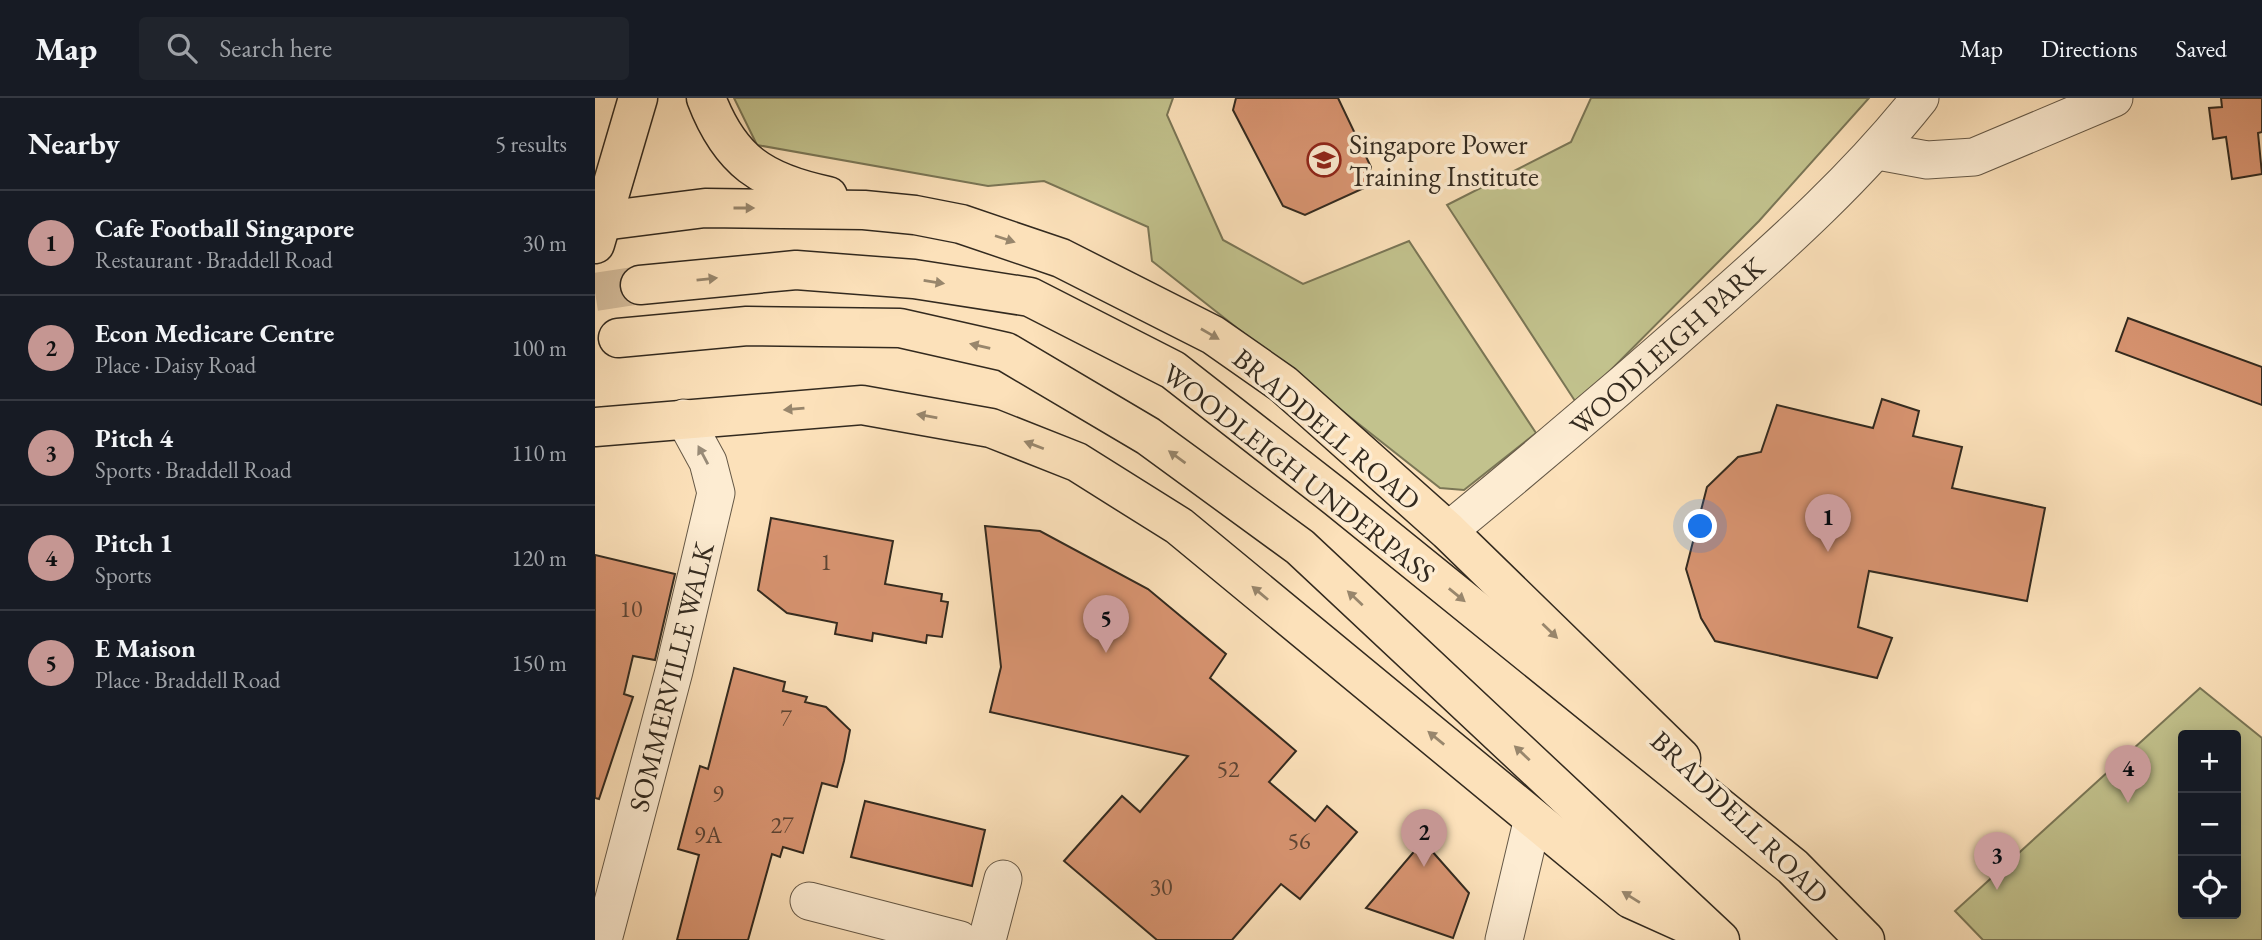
<!DOCTYPE html>
<html lang="en">
<head>
<meta charset="utf-8">
<style>
	:root { --surface:#171b24; --page:#20242c; --text:#f1f3f6; --muted:#9ea1a6; --line:#363941; --accent:#c59692 }
	body { margin:0; font-family:"EB Garamond",serif; background:var(--page); color:var(--text) }
	.controls { position:absolute; right:21px; bottom:21px; display:grid; overflow:hidden; border-radius:7px; box-shadow:0 4px 18px #0003 }
	.controls button { width:63px; height:63px; display:grid; place-items:center; padding:0; border:0; border-bottom:2px solid var(--line); background:var(--surface); color:var(--text); font:35px sans-serif }
	.you { position:absolute; left:1106px; top:429px; width:24px; height:24px; margin:-18px; border:5px solid #fff; border-radius:50%; background:#1a73e8; box-shadow:0 0 0 10px #1a73e833 }
	.badge { display:grid; place-items:center; width:46px; height:46px; border-radius:50%; background:var(--accent); color:#111; font-size:23px; font-weight:700 }
	.pin { position:absolute; translate:-50% -58px; filter:drop-shadow(0 2px 4px #0008) }
	.pin::after { content:''; position:absolute; top:37px; width:24px; height:21px; background:inherit; clip-path:polygon(0 0,100% 0,50% 100%) }
	.list { margin:0; padding:0; list-style:none }
	h2 { display:flex; justify-content:space-between; align-items:center; height:91px; margin:0; padding:0 28px; font-size:30px }
	h2 small { font-size:23px; font-weight:400; color:var(--muted) }
	.list li { display:grid; grid-template-columns:46px 1fr auto; gap:21px; align-items:center; box-sizing:border-box; height:105px; padding:0 28px; border-top:2px solid var(--line) }
	.list b { display:block; font-size:26px; white-space:nowrap }
	.list p { margin:0; font-size:23px; white-space:nowrap; color:var(--muted) }
	.list em { font-size:23px; font-style:normal; color:var(--muted) }
	.icon { flex:none; width:38px; height:38px; fill:none; stroke:currentColor; stroke-width:2; stroke-linecap:round; stroke-linejoin:round }
	.map { position:relative; flex:none; width:1667px; height:842px; overflow:hidden }
	header { display:flex; align-items:center; gap:42px; box-sizing:border-box; height:98px; padding:0 35px; background:var(--surface); border-bottom:2px solid var(--line) }
	header strong { font-size:33px }
	nav { display:flex; gap:38px; margin-inline-start:auto; font-size:24px }
	.search { width:490px; height:63px; background:var(--page); display:flex; align-items:center; gap:18px; box-sizing:border-box; padding:0 24px; border-radius:7px; color:var(--muted); font-size:26px }
	main { display:flex }
	aside { flex:1; background:var(--surface) }
	.map>svg:first-child { display:block }
	.green { fill:#c2c28d; stroke:#7a7656; stroke-width:2; fill-rule:evenodd }
	.building { fill:#d89471; stroke:#332a1f; stroke-width:2 }
	.lines { fill:none; stroke-linecap:round; stroke-linejoin:round }
	.highway-tunnel { stroke:#d4bc9b; stroke-width:38; stroke-dasharray:38 19; stroke-linecap:butt }
	.minor-casing { stroke:#655846; stroke-width:39 }
	.major-casing { stroke:#332a1f; stroke-width:41 }
	.highway-casing { stroke:#332a1f; stroke-width:41 }
	.minor { stroke:#fdecd2; stroke-width:37 }
	.major { stroke:#fce1ba; stroke-width:38 }
	.highway { stroke:#fce1ba; stroke-width:38 }
	.oneway { fill:#98866c }
	.oneway2 { fill:#988b78 }
	.labels { text-anchor:middle; stroke-width:7; stroke-linejoin:round; paint-order:stroke }
	.number-label { font-size:24px; fill:#5c4434 }
	.poi-label { font-size:28px; fill:#332a1f; stroke:#fdecd2; text-anchor:start }
	.street-label { font-size:28px; fill:#332a1f; stroke:#fdecd2 }
</style>
</head>
<body>
<header>
<strong>Map</strong>
<div class="search"><svg class="icon" aria-label="search" viewBox="0 0 24 24"><circle cx="10" cy="10" r="6"/><path d="M15 15l6 6"/></svg>Search here</div>
<nav><a>Map</a><a>Directions</a><a>Saved</a></nav>
</header>
<main>
<aside>
<h2>Nearby<small>5 results</small></h2>
<ul class="list">
<li><span class="badge">1</span><div><b>Cafe Football Singapore</b><p>Restaurant · Braddell Road</p></div><em>30 m</em></li>
<li><span class="badge">2</span><div><b>Econ Medicare Centre</b><p>Place · Daisy Road</p></div><em>100 m</em></li>
<li><span class="badge">3</span><div><b>Pitch 4</b><p>Sports · Braddell Road</p></div><em>110 m</em></li>
<li><span class="badge">4</span><div><b>Pitch 1</b><p>Sports</p></div><em>120 m</em></li>
<li><span class="badge">5</span><div><b>E Maison</b><p>Place · Braddell Road</p></div><em>150 m</em></li>
</ul>
</aside>
<div class="map">
<svg width="1667" height="842" viewBox="0 0 1667 842">
	<rect width="100%" height="100%" fill="#fce1ba"/>
	<filter id="stains"><feTurbulence type="fractalNoise" baseFrequency=".00286" numOctaves="4"/><feColorMatrix values="0 0 0 0 .2 0 0 0 0 .09 0 0 0 0 .02 0 0 0 .5 -.17"/></filter>
	<radialGradient id="worn" r=".72"><stop offset=".6" stop-color="#630" stop-opacity="0"/><stop offset="1" stop-color="#630" stop-opacity=".3"/></radialGradient>
	<g class="green">
		<path d="M 139,0 L 578,0 L 572,17 L 628,142 L 708,186 L 814,143 L 941,335 L 869,392 L 845,390 L 557,163 L 553,129 L 449,83 L 393,88 L 162,47 Z"/>
		<path d="M 996,0 L 1274,0 L 1164,123 L 982,306 L 852,107 L 976,44 Z"/>
		<path d="M 1605,590 L 1667,640 L 1667,842 L 1388,842 L 1360,813 ZM 1588,637 L 1641,637 L 1641,816 L 1588,816 Z"/>
	</g>
	<g class="building">
		<path d="M 641,0 L 743,0 L 776,69 L 769,90 L 710,117 L 688,108 L 638,12 Z"/>
		<path d="M 1626,0 L 1667,0 L 1667,34 L 1663,35 L 1667,76 L 1637,81 L 1631,39 L 1618,41 L 1614,10 L 1627,9 Z"/>
		<path d="M 1533,220 L 1667,269 L 1667,307 L 1521,253 Z"/>
		<path d="M 1287,301 L 1324,313 L 1318,338 L 1367,349 L 1357,390 L 1450,410 L 1432,503 L 1274,473 L 1263,529 L 1297,540 L 1282,580 L 1120,543 L 1106,520 L 1091,471 L 1112,389 L 1143,359 L 1166,354 L 1182,307 L 1278,330 Z"/>
		<path d="M 176,420 L 298,443 L 290,486 L 347,496 L 346,503 L 353,504 L 347,539 L 332,537 L 331,545 L 278,535 L 277,543 L 240,536 L 242,525 L 192,515 L 163,492 Z"/>
		<path d="M 390,428 L 445,433 L 553,491 L 631,556 L 615,580 L 701,653 L 674,684 L 720,723 L 732,708 L 762,734 L 705,801 L 686,786 L 637,842 L 562,842 L 469,763 L 527,698 L 545,714 L 593,658 L 395,614 L 406,569 Z"/>
		<path d="M 0,457 L 80,476 L 60,562 L 38,558 L 29,596 L 38,599 L 4,701 L 0,700 Z"/>
		<path d="M 139,570 L 190,584 L 188,593 L 212,599 L 210,604 L 231,609 L 255,632 L 249,663 L 242,689 L 227,685 L 208,755 L 188,749 L 185,759 L 177,756 L 153,842 L 82,842 L 104,757 L 83,751 L 105,668 L 113,671 Z"/>
		<path d="M 270,703 L 390,732 L 377,788 L 256,759 Z"/>
		<path d="M 828,743 L 874,795 L 858,840 L 771,810 Z"/>
	</g>
	<g class="lines">
		<path class="highway-tunnel" d="M 0,194 L 45,187"/>
		<defs>
			<g id="minor">
				<path d="M 1283,53 L 1332,62 L 1379,59 L 1519,0"/>
				<path d="M 853,433 C 942,360 1029,286 1115,210 C 1190,144 1263,78 1325,0"/>
				<path d="M 214,803 L 365,842"/>
				<path d="M 8,842 L 79,573 L 121,395 L 113,364 L 89,320"/>
				<path d="M 392,842 L 408,781"/>
				<path d="M 909,842 L 938,720"/>
			</g>
			<g id="major">
				<path d="M 111,0 C 135,63 167,84 233,98"/>
				<path d="M 0,124 L 110,110 L 269,112 L 320,117 L 366,126 L 466,160 L 618,237 L 688,286 L 853,433 L 1086,660"/>
				<path d="M 0,146 L 43,0"/>
				<path d="M 0,329 L 267,307 L 396,330 L 482,364 L 584,428 L 1036,801 L 1116,837"/>
			</g>
			<g id="highway">
				<path d="M 45,187 L 201,172 L 319,181 L 435,199 L 578,272 L 742,400 L 1198,769 L 1270,842"/>
				<path d="M 23,240 L 152,228 L 305,230 L 411,254 L 553,338 L 705,449 L 1125,842"/>
			</g>
		</defs>
		<use href="#minor" class="minor-casing"/>
		<use href="#major" class="major-casing"/>
		<use href="#highway" class="highway-casing"/>
		<use href="#minor" class="minor"/>
		<use href="#major" class="major"/>
		<use href="#highway" class="highway"/>
	</g>
	<defs><path id="oneway-solid" d="M-6-.8H1V-3.2L6.5 0L1 3.2V.8H-6Z" transform="scale(1.75)"/></defs>
	<g class="oneway">
		<use href="#oneway-solid" transform="translate(149 110)"/>
		<use href="#oneway-solid" transform="translate(410 141) rotate(18)"/>
		<use href="#oneway-solid" transform="translate(112 181) rotate(-6)"/>
		<use href="#oneway-solid" transform="translate(339 184) rotate(9)"/>
		<use href="#oneway-solid" transform="translate(615 236) rotate(30)"/>
		<use href="#oneway-solid" transform="translate(385 248) rotate(-167)"/>
		<use href="#oneway-solid" transform="translate(199 311) rotate(175)"/>
		<use href="#oneway-solid" transform="translate(332 318) rotate(-170)"/>
		<use href="#oneway-solid" transform="translate(439 347) rotate(-159)"/>
		<use href="#oneway-solid" transform="translate(582 359) rotate(-144)"/>
		<use href="#oneway-solid" transform="translate(665 495) rotate(-140)"/>
		<use href="#oneway-solid" transform="translate(862 497) rotate(39)"/>
		<use href="#oneway-solid" transform="translate(760 500) rotate(-137)"/>
		<use href="#oneway-solid" transform="translate(955 533) rotate(44)"/>
		<use href="#oneway-solid" transform="translate(841 640) rotate(-141)"/>
		<use href="#oneway-solid" transform="translate(927 655) rotate(-137)"/>
		<use href="#oneway-solid" transform="translate(1036 799) rotate(-148)"/>
	</g>
	<use class="oneway2" href="#oneway-solid" transform="translate(108 357) rotate(-118)"/>
	<defs>
		<symbol id="school-ring" viewBox="-11 -11 22 22"><circle r="9.5" fill="#fdecd2" stroke="#8f2418" stroke-width="1.5"/><path d="M0-5L7-2L0 1L-7-2ZM-4 1L0 2.5L4 1V4Q0 6-4 4Z" fill="#8f2418"/></symbol>
	</defs>
	<g fill-rule="evenodd">
		<use href="#school-ring" x="710" y="43" width="38" height="38"/>
	</g>
	<g class="labels">
		<g class="number-label">
			<text x="231" y="472">1</text>
			<text x="36" y="519">10</text>
			<text x="191" y="628">7</text>
			<text x="633" y="679">52</text>
			<text x="123" y="704">9</text>
			<text x="187" y="735">27</text>
			<text x="113" y="745">9A</text>
			<text x="704" y="751">56</text>
			<text x="566" y="797">30</text>
		</g>
		<g class="poi-label">
			<text x="754" y="56">Singapore Power<tspan x="754" dy="32">Training Institute</tspan></text>
		</g>
		<g class="street-label">
			<text transform="translate(1072 248) rotate(-42)" y="10">WOODLEIGH PARK</text>
			<text transform="translate(732 331) rotate(40)" y="10">BRADDELL ROAD</text>
			<text transform="translate(704 375) rotate(38)" y="10">WOODLEIGH UNDERPASS</text>
			<text transform="translate(76 579) rotate(-76)" y="10">SOMMERVILLE WALK</text>
			<text transform="translate(1145 719) rotate(44)" y="10">BRADDELL ROAD</text>
		</g>
	</g>
	<rect width="100%" height="100%" filter="url(#stains)"/>
	<rect width="100%" height="100%" fill="url(#worn)"/>
</svg>
<div class="controls">
<button>+</button>
<button>−</button>
<button><svg class="icon" aria-label="locate" viewBox="0 0 24 24"><circle cx="12" cy="12" r="6"/><path d="M12 2v4M12 18v4M2 12h4M18 12h4"/></svg></button>
</div>
<div class="you"></div>
<div class="pin badge" style="left:1233px;top:454px">1</div>
<div class="pin badge" style="left:829px;top:769px">2</div>
<div class="pin badge" style="left:1402px;top:792px">3</div>
<div class="pin badge" style="left:1533px;top:705px">4</div>
<div class="pin badge" style="left:511px;top:555px">5</div>
</div>
</main>
</body>
</html>
